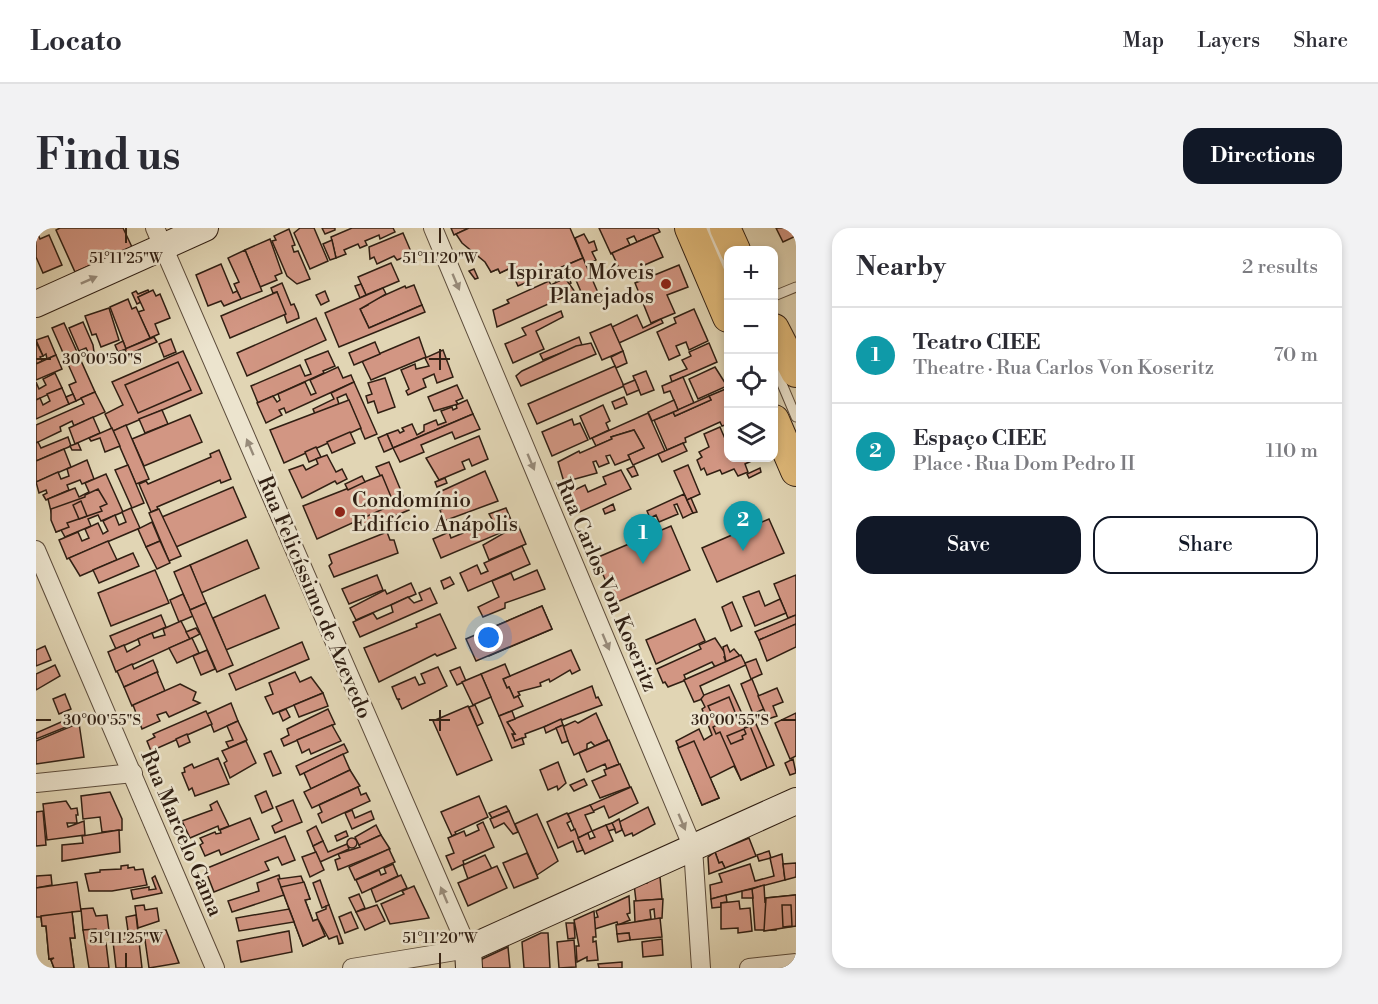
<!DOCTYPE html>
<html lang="en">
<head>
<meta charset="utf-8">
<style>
	:root { --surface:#fff; --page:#f2f2f3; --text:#2b2b33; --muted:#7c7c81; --line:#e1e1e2; --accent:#111827 }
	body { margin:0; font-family:"Libre Bodoni",serif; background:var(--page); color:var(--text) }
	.controls { position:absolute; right:18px; top:18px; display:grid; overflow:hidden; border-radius:12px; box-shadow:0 3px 9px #0003 }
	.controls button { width:54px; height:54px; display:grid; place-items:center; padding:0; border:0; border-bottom:2px solid var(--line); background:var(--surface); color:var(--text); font:30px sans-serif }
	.you { position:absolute; left:453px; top:410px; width:21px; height:21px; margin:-15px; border:4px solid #fff; border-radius:50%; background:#1a73e8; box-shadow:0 0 0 9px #1a73e833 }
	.badge { display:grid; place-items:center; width:39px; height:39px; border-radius:50%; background:var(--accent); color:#fff; font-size:20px; font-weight:700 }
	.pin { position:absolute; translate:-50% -50px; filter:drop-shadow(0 2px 3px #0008) }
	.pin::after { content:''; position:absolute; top:32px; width:21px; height:18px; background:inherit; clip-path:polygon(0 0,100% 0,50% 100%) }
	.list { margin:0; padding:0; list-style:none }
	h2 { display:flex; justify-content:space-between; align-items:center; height:78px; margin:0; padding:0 24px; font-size:26px }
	h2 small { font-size:20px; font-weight:400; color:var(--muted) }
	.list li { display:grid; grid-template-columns:39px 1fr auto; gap:18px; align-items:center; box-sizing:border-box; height:96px; padding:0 24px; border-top:2px solid var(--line) }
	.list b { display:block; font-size:22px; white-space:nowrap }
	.list p { margin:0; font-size:20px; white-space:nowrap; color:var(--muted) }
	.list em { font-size:20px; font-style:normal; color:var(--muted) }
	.actions { display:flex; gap:12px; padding:18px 24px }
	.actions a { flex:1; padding:14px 0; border:2px solid var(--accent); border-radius:18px; text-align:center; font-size:21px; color:var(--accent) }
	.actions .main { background:var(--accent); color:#fff }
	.icon { flex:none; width:33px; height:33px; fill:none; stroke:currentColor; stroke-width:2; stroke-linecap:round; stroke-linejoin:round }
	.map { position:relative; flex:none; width:760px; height:740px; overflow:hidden; border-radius:18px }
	header { display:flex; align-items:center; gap:36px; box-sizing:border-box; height:84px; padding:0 30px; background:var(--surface); border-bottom:2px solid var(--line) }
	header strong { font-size:28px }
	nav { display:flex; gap:33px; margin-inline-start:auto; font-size:21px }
	.intro { display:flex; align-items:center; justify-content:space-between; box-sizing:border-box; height:144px; padding:0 36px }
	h1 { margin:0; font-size:42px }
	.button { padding:15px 27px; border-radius:18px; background:var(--accent); color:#fff; font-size:21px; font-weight:700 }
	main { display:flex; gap:36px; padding:0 36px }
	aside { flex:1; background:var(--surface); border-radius:18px; box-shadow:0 3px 9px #0003 }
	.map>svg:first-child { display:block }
	.building { fill:#d29683; stroke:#301f13; stroke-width:1.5 }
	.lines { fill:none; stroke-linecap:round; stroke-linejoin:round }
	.lane-casing { stroke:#5c4c3b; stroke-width:11 }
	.street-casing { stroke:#5c4c3b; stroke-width:20 }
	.secondary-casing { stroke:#301f13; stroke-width:28 }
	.primary-casing { stroke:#301f13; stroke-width:32 }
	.lane { stroke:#ece4ce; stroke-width:9 }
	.street { stroke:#ece4ce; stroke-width:18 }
	.secondary { stroke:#ece4ce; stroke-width:26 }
	.primary { stroke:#e0ba7a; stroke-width:30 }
	.oneway { fill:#978b7a }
	.ticks { fill:none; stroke:#301f13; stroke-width:2 }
	.poi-dot { fill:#8f2418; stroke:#ece4ce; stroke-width:2 }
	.labels { text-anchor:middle; stroke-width:5; stroke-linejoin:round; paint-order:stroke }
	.poi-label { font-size:21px; fill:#301f13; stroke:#ece4ce; text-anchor:end }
	.street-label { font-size:21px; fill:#301f13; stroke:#ece4ce }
	.ticks-label { font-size:15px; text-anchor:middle; fill:#301f13; stroke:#ece4ce; stroke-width:5; stroke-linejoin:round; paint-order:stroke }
</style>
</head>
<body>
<header>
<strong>Locato</strong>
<nav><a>Map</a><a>Layers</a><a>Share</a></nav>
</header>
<div class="intro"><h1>Find us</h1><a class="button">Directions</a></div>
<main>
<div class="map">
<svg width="760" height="740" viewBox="0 0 760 740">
	<rect width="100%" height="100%" fill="#e1d5b4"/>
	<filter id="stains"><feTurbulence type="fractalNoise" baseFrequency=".00333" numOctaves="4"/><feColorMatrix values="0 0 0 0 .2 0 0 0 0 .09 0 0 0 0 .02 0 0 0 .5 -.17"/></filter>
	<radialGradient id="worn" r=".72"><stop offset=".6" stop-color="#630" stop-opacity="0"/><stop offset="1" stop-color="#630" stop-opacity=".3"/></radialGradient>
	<g class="building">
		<path d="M 24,0 L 87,0 L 96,19 L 39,44 L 20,2 Z"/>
		<path d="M 264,0 L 278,0 L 292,33 L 274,41 L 258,5 Z"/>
		<path d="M 286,0 L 299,0 L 299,2 L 289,6 Z"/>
		<path d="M 316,0 L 357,0 L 359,4 L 344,11 L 343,7 L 329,13 L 331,17 L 324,20 L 322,16 L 308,22 L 310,26 L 300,30 L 295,9 Z"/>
		<path d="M 415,0 L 430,0 L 431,1 L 418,7 Z"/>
		<path d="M 485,0 L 506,0 L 514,17 L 508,20 L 509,24 L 464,45 L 462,41 L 455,44 L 444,16 Z"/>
		<path d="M 534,0 L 547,30 L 482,58 L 474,40 L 464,45 L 462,41 L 455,44 L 449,34 L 426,15 L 420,6 L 433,0 Z"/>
		<path d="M 563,0 L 622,0 L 624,4 L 601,14 L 598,8 L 591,11 L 594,17 L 575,26 Z"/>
		<path d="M 740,0 L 760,0 L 760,8 L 747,14 Z"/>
		<path d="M 0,1 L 4,11 L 13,7 L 26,37 L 7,45 L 0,29 Z"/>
		<path d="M 253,1 L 259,17 L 256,18 L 258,24 L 262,23 L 274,51 L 261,56 L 251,48 L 236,13 L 240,12 L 238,8 Z"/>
		<path d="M 367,5 L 376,26 L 361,32 L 358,28 L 341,36 L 338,29 L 334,31 L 333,19 Z"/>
		<path d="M 548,6 L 553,15 L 558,13 L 561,22 L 556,24 L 560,32 L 550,37 L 539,10 Z"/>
		<path d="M 617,7 L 627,29 L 583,48 L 579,40 L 582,38 L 576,25 Z"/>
		<path d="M 234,11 L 246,45 L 239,48 L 241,52 L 224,59 L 209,22 Z"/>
		<path d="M 296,12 L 300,30 L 294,32 L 287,16 Z"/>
		<path d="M 209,22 L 226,63 L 205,71 L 198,56 L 203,54 L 192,30 Z"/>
		<path d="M 547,30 L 563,67 L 549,73 L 533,36 Z"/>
		<path d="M 355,35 L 363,53 L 330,67 L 322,49 Z"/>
		<path d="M 185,36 L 197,65 L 201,63 L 205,71 L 188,78 L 185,73 L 172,78 L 160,47 Z"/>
		<path d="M 643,37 L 652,59 L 631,67 L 639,85 L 615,95 L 599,55 Z"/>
		<path d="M 528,38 L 535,55 L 532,56 L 529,50 L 520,54 L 515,44 Z"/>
		<path d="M 438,41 L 442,50 L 439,51 L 433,43 Z"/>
		<path d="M 529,50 L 539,64 L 461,99 L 457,82 L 473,75 L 471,72 L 513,53 L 515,57 Z"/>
		<path d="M 246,55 L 255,77 L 258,76 L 262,85 L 263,90 L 251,95 L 241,64 L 237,65 L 235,60 Z"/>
		<path d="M 325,56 L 330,67 L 324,70 L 319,58 Z"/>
		<path d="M 378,57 L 386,77 L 333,100 L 324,81 L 332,77 L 331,75 L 369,58 L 370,60 Z"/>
		<path d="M 347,60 L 350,66 L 324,81 L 333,100 L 386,77 L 389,84 L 303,119 L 289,85 Z"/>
		<path d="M 112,62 L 113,64 L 102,69 L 105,74 L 101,76 L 96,65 L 100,63 L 102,66 Z"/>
		<path d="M 117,62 L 120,68 L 124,66 L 134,90 L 119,96 L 123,106 L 114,110 L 102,84 L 108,82 L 102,69 Z"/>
		<path d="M 289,63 L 293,73 L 285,77 L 280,67 Z"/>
		<path d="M 241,64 L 250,86 L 194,110 L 185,88 Z"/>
		<path d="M 92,71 L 96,81 L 100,79 L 114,110 L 90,121 L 74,79 Z"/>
		<path d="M 73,80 L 83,112 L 65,119 L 60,106 L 56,107 L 49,88 Z"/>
		<path d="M 658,81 L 672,113 L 653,122 L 650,114 L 640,118 L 644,127 L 633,132 L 621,104 L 640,95 L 638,90 Z"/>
		<path d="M 525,83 L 527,89 L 500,103 L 508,121 L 477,135 L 469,116 L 490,107 L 486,100 Z"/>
		<path d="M 601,87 L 607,100 L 625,91 L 627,95 L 583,115 L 576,99 Z"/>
		<path d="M 280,90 L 290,112 L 211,148 L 201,125 Z"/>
		<path d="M 47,94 L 57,117 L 58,124 L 53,126 L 50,120 L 43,123 L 33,100 Z"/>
		<path d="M 28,95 L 59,164 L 40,173 L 33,157 L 40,154 L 16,100 Z"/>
		<path d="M 575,96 L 587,123 L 566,132 L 554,105 Z"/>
		<path d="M 12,108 L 20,127 L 11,131 L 10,126 L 7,128 L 0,112 Z"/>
		<path d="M 118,109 L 121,114 L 91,127 L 89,121 Z"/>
		<path d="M 383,109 L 390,129 L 335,152 L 326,133 Z"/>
		<path d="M 543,109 L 546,117 L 507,132 L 504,126 Z"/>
		<path d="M 135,111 L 140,124 L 128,129 L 123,116 Z"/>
		<path d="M 87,113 L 90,121 L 82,124 L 79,117 Z"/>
		<path d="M 0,114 L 7,128 L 4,129 L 6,133 L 0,136 Z"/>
		<path d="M 339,114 L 344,126 L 318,137 L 313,125 Z"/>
		<path d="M 555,115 L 560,126 L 485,158 L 480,148 L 486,143 L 540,118 Z"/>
		<path d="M 673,115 L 681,134 L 636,154 L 634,148 L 651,141 L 646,132 L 655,128 L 653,124 Z"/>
		<path d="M 407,122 L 417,149 L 401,155 L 398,146 L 387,151 L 390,159 L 372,167 L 370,163 L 373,161 L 365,142 L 379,136 L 380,141 L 393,138 L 389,130 Z"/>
		<path d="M 147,123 L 166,165 L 77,203 L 69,186 L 87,177 L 76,154 Z"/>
		<path d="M 292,123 L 299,138 L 287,143 L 288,145 L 222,175 L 215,158 L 264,137 L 269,148 L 275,146 L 269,132 Z"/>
		<path d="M 587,123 L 591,135 L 580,140 L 575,129 Z"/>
		<path d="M 20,127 L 26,141 L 0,152 L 0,136 Z"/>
		<path d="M 142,134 L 155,162 L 102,185 L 89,157 Z"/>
		<path d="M 579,138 L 588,158 L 501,196 L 492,176 Z"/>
		<path d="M 302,139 L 307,150 L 315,147 L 318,154 L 250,185 L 248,180 L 243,182 L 246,187 L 230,195 L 221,175 L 237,168 L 241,174 L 244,172 L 242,166 L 269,154 L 275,167 L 280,165 L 274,152 Z"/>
		<path d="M 679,139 L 691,158 L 662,171 L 653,151 Z"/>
		<path d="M 610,143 L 618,162 L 605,167 L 597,148 Z"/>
		<path d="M 19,145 L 26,160 L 0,172 L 0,154 L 3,161 L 10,157 L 7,151 Z"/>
		<path d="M 647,149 L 658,175 L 642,182 L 634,163 L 628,165 L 626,158 Z"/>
		<path d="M 349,150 L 359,179 L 342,185 L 338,173 L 332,175 L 330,168 L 336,166 L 332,155 Z"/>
		<path d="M 599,152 L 603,162 L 591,167 L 587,157 Z"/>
		<path d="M 318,154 L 341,206 L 329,211 L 310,166 L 301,170 L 303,176 L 279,186 L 277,181 L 298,171 L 295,165 Z"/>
		<path d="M 421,157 L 427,170 L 420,173 L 422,176 L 398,183 L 392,169 Z"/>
		<path d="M 26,160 L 33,176 L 0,191 L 0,172 L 4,170 L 7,177 L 14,173 L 11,166 Z"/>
		<path d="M 692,160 L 692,196 L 686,198 L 684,194 L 649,210 L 650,214 L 631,222 L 618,192 L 637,184 L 639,188 L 675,172 L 673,168 Z"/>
		<path d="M 59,164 L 69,184 L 38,198 L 36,193 L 24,199 L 25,203 L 0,215 L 0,197 L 48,176 L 45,170 Z"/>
		<path d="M 37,166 L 40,173 L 33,176 L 30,169 Z"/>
		<path d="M 673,168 L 675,172 L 639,188 L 637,184 Z"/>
		<path d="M 588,169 L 591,176 L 579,181 L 576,174 Z"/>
		<path d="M 313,172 L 325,200 L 248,235 L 234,202 Z"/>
		<path d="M 431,172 L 437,186 L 357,220 L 351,206 L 362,202 L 364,205 L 368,203 L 366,200 L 376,196 L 381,207 L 388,203 L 388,197 L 400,192 L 402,197 L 410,194 L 405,183 L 416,179 L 417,182 L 421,180 L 420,177 Z"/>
		<path d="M 638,172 L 642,182 L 616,193 L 612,184 Z"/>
		<path d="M 567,177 L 574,193 L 570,195 L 573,202 L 554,211 L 544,188 Z"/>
		<path d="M 126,182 L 132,196 L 109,205 L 103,191 Z"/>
		<path d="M 612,185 L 629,223 L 597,237 L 592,227 L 608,220 L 598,202 L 575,209 L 576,211 L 560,218 L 556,210 Z"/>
		<path d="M 437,186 L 444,201 L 419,211 L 416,204 L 385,217 L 388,224 L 364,234 L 357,220 Z"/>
		<path d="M 154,187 L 166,214 L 108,238 L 96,211 Z"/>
		<path d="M 57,189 L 64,205 L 39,216 L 33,200 Z"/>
		<path d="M 536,191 L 538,197 L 544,195 L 552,212 L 516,228 L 506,204 Z"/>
		<path d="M 90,197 L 113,251 L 100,256 L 77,203 Z"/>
		<path d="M 684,199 L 690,213 L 692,212 L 692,230 L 722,230 L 709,236 L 712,244 L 702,248 L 698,241 L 686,246 L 684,242 L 671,247 L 668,240 L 665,242 L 661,232 L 666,229 L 663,224 L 673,219 L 668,206 Z"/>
		<path d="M 76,200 L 84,218 L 69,224 L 64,210 L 55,213 L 53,210 Z"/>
		<path d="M 598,202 L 608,220 L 592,227 L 594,231 L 579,237 L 574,227 L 570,228 L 573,235 L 563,239 L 560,233 L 557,234 L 561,245 L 528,254 L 522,234 L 543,223 L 544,225 L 576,211 L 575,209 Z"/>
		<path d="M 314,204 L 319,215 L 296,225 L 291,214 Z"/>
		<path d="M 351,206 L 357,220 L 348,224 L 342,210 Z"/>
		<path d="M 443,208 L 452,231 L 436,238 L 433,231 L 426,234 L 429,241 L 403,252 L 390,230 Z"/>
		<path d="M 32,209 L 35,218 L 0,233 L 0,215 L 2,214 L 5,220 Z"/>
		<path d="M 42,215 L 45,222 L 36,222 L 34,218 Z"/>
		<path d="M 647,215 L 651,223 L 626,234 L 622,226 Z"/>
		<path d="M 280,219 L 285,229 L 273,234 L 269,224 Z"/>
		<path d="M 28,221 L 35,239 L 0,254 L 0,233 Z"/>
		<path d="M 183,222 L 195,251 L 185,255 L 184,252 L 121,279 L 122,281 L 115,284 L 103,256 L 110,253 L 112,256 L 175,229 L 174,226 Z"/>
		<path d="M 291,227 L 300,244 L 306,241 L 311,251 L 301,256 L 299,253 L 266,270 L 253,242 L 267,237 L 270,242 L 282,236 L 280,231 Z"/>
		<path d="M 51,232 L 58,251 L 46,256 L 44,252 L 31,257 L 33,262 L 10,272 L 7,267 L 11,265 L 10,262 L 3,265 L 0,254 L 22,244 L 25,251 L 33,248 L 31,241 Z"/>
		<path d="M 353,234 L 373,282 L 328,301 L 324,290 L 358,276 L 340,239 Z"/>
		<path d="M 92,237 L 108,275 L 96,280 L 79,242 Z"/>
		<path d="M 652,237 L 664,266 L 651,272 L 638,243 Z"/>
		<path d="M 598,238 L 602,247 L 596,249 L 591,241 Z"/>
		<path d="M 724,240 L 725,244 L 713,250 L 711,246 Z"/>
		<path d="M 585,242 L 595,261 L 539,286 L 530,266 L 549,257 L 552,264 L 570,256 L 567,249 Z"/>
		<path d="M 449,243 L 462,273 L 408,293 L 404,282 L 408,280 L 406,276 L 403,277 L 399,266 Z"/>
		<path d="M 70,246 L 87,284 L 65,293 L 62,287 L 52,291 L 55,298 L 29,309 L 25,302 L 20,304 L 12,271 L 39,260 L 43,269 L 53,264 L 49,255 Z"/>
		<path d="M 346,247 L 358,276 L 281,311 L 267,278 Z"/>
		<path d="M 326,248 L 329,254 L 312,262 L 309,256 Z"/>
		<path d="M 409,250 L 411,255 L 401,259 L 399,254 Z"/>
		<path d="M 197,259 L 210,289 L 140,319 L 126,289 Z"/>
		<path d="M 62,261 L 71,276 L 64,279 L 66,283 L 31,295 L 33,299 L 20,304 L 15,292 L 15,281 L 49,269 L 49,267 Z"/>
		<path d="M 648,266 L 657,285 L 647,290 L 641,276 L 638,277 L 642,286 L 623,294 L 620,287 L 614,290 L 611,283 Z"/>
		<path d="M 655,270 L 661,284 L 657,285 L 651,272 Z"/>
		<path d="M 45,273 L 51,288 L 43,291 L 37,277 Z"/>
		<path d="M 577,276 L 579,282 L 569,286 L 567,281 Z"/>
		<path d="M 95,280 L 104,300 L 31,331 L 23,312 L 42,304 L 46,313 L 53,310 L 49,301 L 62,295 L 67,306 L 72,303 L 67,293 L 79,287 L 83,297 L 90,294 L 86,284 Z"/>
		<path d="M 470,280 L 478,299 L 405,330 L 397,311 L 413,304 L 415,310 L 427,305 L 424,299 L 440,292 L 443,299 L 457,293 L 453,286 Z"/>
		<path d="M 123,281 L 145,328 L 133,333 L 113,285 Z"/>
		<path d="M 733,291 L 748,325 L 681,354 L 666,320 Z"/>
		<path d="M 116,294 L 124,313 L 110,319 L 102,301 Z"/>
		<path d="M 482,297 L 490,316 L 453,332 L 447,317 Z"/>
		<path d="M 635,298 L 654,342 L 579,375 L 560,330 Z"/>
		<path d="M 351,304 L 354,312 L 358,312 L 362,325 L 298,349 L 293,338 L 296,335 L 293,327 Z"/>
		<path d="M 211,312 L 223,340 L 165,365 L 154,337 Z"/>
		<path d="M 72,313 L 81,332 L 44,348 L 33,330 Z"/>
		<path d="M 124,313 L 134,335 L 121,341 L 110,319 Z"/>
		<path d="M 486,318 L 494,336 L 432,363 L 424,345 L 441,337 L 445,346 L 452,343 L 448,335 Z"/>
		<path d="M 97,325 L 103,338 L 63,355 L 57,342 Z"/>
		<path d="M 154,337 L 170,375 L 154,382 L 138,344 Z"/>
		<path d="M 119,342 L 133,375 L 75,398 L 62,365 Z"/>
		<path d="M 501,342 L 509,361 L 469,375 L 469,380 L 447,389 L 442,379 L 463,369 L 456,353 L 475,345 L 478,352 Z"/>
		<path d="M 341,347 L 347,362 L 313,376 L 306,361 Z"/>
		<path d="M 760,347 L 760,387 L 752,390 L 738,356 Z"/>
		<path d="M 414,349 L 418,356 L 408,361 L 405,353 Z"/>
		<path d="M 375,355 L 380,366 L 320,392 L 314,380 L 349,362 L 351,366 Z"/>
		<path d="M 394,360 L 401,375 L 324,409 L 317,394 L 337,385 L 341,391 L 357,384 L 355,377 L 372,369 L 378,375 L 386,372 L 383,365 Z"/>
		<path d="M 723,363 L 729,378 L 744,371 L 750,385 L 719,398 L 707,369 Z"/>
		<path d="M 147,366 L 157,388 L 143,394 L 134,372 Z"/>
		<path d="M 229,367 L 243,400 L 190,422 L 177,390 Z"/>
		<path d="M 696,374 L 706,398 L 695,403 L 686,379 Z"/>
		<path d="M 170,375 L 197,437 L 181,444 L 154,382 Z"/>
		<path d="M 506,378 L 516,401 L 453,428 L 443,405 Z"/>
		<path d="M 506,378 L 516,401 L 440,433 L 430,411 Z"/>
		<path d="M 404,386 L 420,420 L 401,428 L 399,426 L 343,454 L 328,420 L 381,399 L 380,396 Z"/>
		<path d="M 125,387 L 130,399 L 80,421 L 74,408 Z"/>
		<path d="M 760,387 L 760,396 L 723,412 L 719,404 Z"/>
		<path d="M 659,391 L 669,413 L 620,436 L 610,412 Z"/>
		<path d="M 145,393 L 154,411 L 80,444 L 72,424 L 88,417 L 91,424 L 104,417 L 102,411 L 116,405 L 118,410 L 125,408 L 129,407 L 127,401 Z"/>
		<path d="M 760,396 L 760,419 L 731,433 L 723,412 Z"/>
		<path d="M 160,400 L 164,406 L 154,411 L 150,404 Z"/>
		<path d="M 156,410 L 163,425 L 141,435 L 133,420 Z"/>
		<path d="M 679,410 L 691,428 L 688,429 L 690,434 L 679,439 L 676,434 L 648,447 L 650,452 L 632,459 L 629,454 L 627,455 L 621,441 L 665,421 L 663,417 Z"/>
		<path d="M 266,414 L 273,431 L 200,462 L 193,446 Z"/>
		<path d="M 691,417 L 694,424 L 698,421 L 704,428 L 690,434 L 687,419 Z"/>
		<path d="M 9,418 L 15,432 L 0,438 L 0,422 Z"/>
		<path d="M 171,422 L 179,441 L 165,447 L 157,428 Z"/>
		<path d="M 535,422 L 544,442 L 536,446 L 534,442 L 514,454 L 513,451 L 504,455 L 505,458 L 482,464 L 484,467 L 478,470 L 473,459 L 471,460 L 467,451 Z"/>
		<path d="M 705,427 L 710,437 L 664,458 L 669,470 L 658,474 L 648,452 Z"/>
		<path d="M 720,431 L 726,446 L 715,451 L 709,435 Z"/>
		<path d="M 117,432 L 122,444 L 88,459 L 81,443 L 96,436 L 98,441 Z"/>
		<path d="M 469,436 L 474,448 L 467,451 L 471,460 L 473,459 L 478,470 L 482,468 L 487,478 L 463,488 L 445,446 Z"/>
		<path d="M 19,437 L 24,448 L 0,462 L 0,446 Z"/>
		<path d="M 402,439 L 411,458 L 366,481 L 362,472 L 364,471 L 361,471 L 356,459 L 379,449 L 383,457 L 389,455 L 385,446 Z"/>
		<path d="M 424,439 L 430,453 L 421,457 L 414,443 Z"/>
		<path d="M 121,444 L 129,463 L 96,478 L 88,459 Z"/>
		<path d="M 259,444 L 264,454 L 275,449 L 287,465 L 237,486 L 229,469 L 237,466 L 233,455 Z"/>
		<path d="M 445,446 L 455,469 L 437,477 L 426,454 Z"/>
		<path d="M 716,451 L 728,481 L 717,486 L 705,456 Z"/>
		<path d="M 144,456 L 160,464 L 157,472 L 164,475 L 133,489 L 130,484 L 121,487 L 124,493 L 106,501 L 97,477 Z"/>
		<path d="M 693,457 L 712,499 L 720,496 L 738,537 L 705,552 L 698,538 L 674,550 L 683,570 L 666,577 L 640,513 L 663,501 L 668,512 L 676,507 L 666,481 L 669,479 L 665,471 L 668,467 Z"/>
		<path d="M 556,458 L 560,470 L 562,469 L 566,477 L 489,506 L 490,509 L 479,513 L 476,506 L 479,506 L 471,494 Z"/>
		<path d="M 741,460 L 747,474 L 737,478 L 741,488 L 732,491 L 722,468 Z"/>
		<path d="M 287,465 L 292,478 L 263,489 L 258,477 Z"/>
		<path d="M 29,466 L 35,481 L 23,486 L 17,471 Z"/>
		<path d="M 693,469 L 701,489 L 704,488 L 709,500 L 714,498 L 731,540 L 705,552 L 684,504 L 680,506 L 677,499 L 681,497 L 672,478 Z"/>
		<path d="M 195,475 L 202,493 L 178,504 L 171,486 Z"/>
		<path d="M 439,477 L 447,495 L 441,498 L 433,479 Z"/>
		<path d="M 432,478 L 456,532 L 421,547 L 397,493 Z"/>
		<path d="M 250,481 L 254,489 L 247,493 L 243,484 Z"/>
		<path d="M 292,481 L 299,496 L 248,518 L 245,511 L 253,507 L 251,501 Z"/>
		<path d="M 170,483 L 176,496 L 115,523 L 111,513 L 119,509 L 117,506 Z"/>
		<path d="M 476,483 L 479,491 L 471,494 L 479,506 L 476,506 L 479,513 L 486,510 L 488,516 L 476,520 L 463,488 Z"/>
		<path d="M 560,485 L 572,512 L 559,518 L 555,514 L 551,516 L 551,521 L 538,527 L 526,499 L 539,493 L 542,495 Z"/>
		<path d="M 760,485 L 760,528 L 754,531 L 739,495 Z"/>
		<path d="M 32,491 L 35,497 L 0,511 L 0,505 Z"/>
		<path d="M 525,491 L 527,497 L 510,505 L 508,499 Z"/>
		<path d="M 202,493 L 211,512 L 193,520 L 190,514 L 197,512 L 191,498 Z"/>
		<path d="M 43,495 L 48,529 L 0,536 L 0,513 Z"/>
		<path d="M 296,497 L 305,513 L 275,526 L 273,521 L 266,525 L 261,512 Z"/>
		<path d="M 527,497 L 532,513 L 526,515 L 520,500 Z"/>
		<path d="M 708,501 L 710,506 L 706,508 L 707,511 L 695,516 L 691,508 Z"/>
		<path d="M 151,506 L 154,514 L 143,519 L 140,511 Z"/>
		<path d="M 573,512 L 583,536 L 571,541 L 569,536 L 551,544 L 543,525 Z"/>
		<path d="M 210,513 L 220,535 L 194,550 L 188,535 L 191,533 L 186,523 Z"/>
		<path d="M 658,513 L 683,570 L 666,577 L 642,520 Z"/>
		<path d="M 308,516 L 312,524 L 264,547 L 260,538 Z"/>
		<path d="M 235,523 L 245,545 L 237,548 L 228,526 Z"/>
		<path d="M 307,526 L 314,542 L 275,561 L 268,545 Z"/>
		<path d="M 182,530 L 193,556 L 159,568 L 156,560 L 153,562 L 146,545 L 149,544 L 148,540 L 156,536 L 158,540 Z"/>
		<path d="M 757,531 L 760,545 L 754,547 L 749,535 Z"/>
		<path d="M 522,534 L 530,555 L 522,562 L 521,558 L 512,562 L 504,542 Z"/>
		<path d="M 584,536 L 594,559 L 564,570 L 556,553 L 570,547 L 568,542 Z"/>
		<path d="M 314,542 L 324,558 L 276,580 L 268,564 Z"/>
		<path d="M 548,551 L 551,557 L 538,563 L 534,557 Z"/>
		<path d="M 322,559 L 325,567 L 330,565 L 334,573 L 286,595 L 282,586 L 286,584 L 283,577 Z"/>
		<path d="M 595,559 L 602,575 L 573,590 L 568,578 L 557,583 L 554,577 Z"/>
		<path d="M 230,563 L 237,580 L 226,585 L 219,568 Z"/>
		<path d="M 74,564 L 86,591 L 86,602 L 66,604 L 64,589 L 47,591 L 45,568 Z"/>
		<path d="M 443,568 L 452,589 L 419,604 L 420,606 L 416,608 L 405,584 Z"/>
		<path d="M 257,572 L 266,594 L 239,605 L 236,598 L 246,593 L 240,579 Z"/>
		<path d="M 30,573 L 35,581 L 41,580 L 42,587 L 40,587 L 41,595 L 31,595 L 32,599 L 48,593 L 49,607 L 11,612 L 7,576 Z"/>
		<path d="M 181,573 L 193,598 L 183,602 L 182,598 L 154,610 L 146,593 L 176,582 L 174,577 Z"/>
		<path d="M 554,577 L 558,584 L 549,587 L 556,603 L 542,610 L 532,586 Z"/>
		<path d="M 470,578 L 473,583 L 456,590 L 453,585 Z"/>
		<path d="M 612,579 L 619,596 L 597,608 L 596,605 L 589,608 L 583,594 Z"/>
		<path d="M 316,582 L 319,590 L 335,583 L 338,591 L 316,601 L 309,585 Z"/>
		<path d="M 7,583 L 10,617 L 0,618 L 0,584 Z"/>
		<path d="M 473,583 L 482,604 L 477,606 L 468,595 L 458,600 L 454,591 Z"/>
		<path d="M 531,585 L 535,593 L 531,595 L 535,603 L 539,601 L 547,622 L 541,624 L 537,613 L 522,620 L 511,594 Z"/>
		<path d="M 501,586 L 522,633 L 501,647 L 479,596 Z"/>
		<path d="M 214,590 L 223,611 L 185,627 L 183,622 L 169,628 L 164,617 L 167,615 L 164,610 L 179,604 L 180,606 L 185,605 L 184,602 Z"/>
		<path d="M 583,591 L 586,602 L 580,605 L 576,595 Z"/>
		<path d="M 447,594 L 458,619 L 427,633 L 428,636 L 416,642 L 410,628 L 418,625 L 412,610 L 428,603 L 430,608 L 443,602 L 441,597 Z"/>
		<path d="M 576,595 L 579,601 L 572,603 L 570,597 Z"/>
		<path d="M 340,597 L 345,607 L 323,617 L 319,609 Z"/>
		<path d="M 570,597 L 577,613 L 549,626 L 542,610 L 552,605 L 554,611 L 559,609 L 556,603 Z"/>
		<path d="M 280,598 L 287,613 L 277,618 L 271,603 Z"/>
		<path d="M 83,602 L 84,624 L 26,633 L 26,617 L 47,615 L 46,608 Z"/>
		<path d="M 310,603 L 312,608 L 301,613 L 299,608 Z"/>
		<path d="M 345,607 L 354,621 L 302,642 L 299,632 L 304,630 L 302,626 L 324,619 L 323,617 Z"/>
		<path d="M 249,608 L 259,632 L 246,637 L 242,629 L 229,634 L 233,642 L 178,664 L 169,641 Z"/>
		<circle cx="316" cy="615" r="5"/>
		<path d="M 713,610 L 720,628 L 689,640 L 686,634 L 683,635 L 679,624 Z"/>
		<path d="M 287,613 L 292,624 L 311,616 L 313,621 L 284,634 L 277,618 Z"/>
		<path d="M 353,621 L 359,634 L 319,652 L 313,639 Z"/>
		<path d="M 733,623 L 735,630 L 723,633 L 721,627 Z"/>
		<path d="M 280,624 L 288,642 L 274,649 L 266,629 Z"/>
		<path d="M 679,624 L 683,635 L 686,634 L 689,640 L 673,646 L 672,629 Z"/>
		<path d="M 491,625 L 502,650 L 478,660 L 467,635 Z"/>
		<path d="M 746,626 L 749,652 L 675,671 L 674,657 L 686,654 L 683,646 L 714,636 L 719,653 L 738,648 L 734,630 Z"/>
		<path d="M 449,627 L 456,641 L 432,651 L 427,637 Z"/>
		<path d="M 760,635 L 760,649 L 749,652 L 747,636 Z"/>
		<path d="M 357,636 L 362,648 L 326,665 L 320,652 L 343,642 L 345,647 L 350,645 L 348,640 Z"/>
		<path d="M 92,637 L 92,640 L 98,639 L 99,642 L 107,641 L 111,657 L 76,663 L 53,663 L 49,646 L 64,644 L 64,642 L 85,641 L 85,638 Z"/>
		<path d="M 461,638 L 471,660 L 432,678 L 422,655 Z"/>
		<path d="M 15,647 L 16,657 L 0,660 L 0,648 Z"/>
		<path d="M 243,647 L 248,667 L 196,684 L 192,673 L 223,663 L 221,655 Z"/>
		<path d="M 365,647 L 371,660 L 340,674 L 335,661 Z"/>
		<path d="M 119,648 L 126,665 L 97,671 L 95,662 L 113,659 L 113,662 L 120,661 L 116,650 Z"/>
		<path d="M 265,648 L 274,671 L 269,672 L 277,693 L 282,691 L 289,708 L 267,718 L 242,651 Z"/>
		<path d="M 624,649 L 626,671 L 600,673 L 598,656 L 611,655 L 611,651 Z"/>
		<path d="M 284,652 L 293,677 L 286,680 L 277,655 Z"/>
		<path d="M 41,654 L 45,683 L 36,684 L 39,710 L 34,710 L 38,740 L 18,740 L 15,732 L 18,730 L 13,731 L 10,698 L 6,698 L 5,689 L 0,689 L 0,660 Z"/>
		<path d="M 268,654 L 274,671 L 269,672 L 277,693 L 282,691 L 289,708 L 267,718 L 245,659 Z"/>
		<path d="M 728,657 L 729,675 L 730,670 L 760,667 L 760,698 L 740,700 L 740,702 L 719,702 L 716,661 Z"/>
		<path d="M 378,658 L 393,690 L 354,696 L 345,676 L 368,666 L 366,663 Z"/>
		<path d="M 716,661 L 717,670 L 706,670 L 706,663 Z"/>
		<path d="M 323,666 L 329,680 L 320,684 L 313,670 Z"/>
		<path d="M 690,667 L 691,674 L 685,675 L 685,679 L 676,680 L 675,671 Z"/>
		<path d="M 759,667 L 760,667 L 760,698 L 728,703 L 730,670 Z"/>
		<path d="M 593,668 L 594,685 L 591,686 L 594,692 L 582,697 L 581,694 L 559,701 L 558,690 L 562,689 L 560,683 Z"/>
		<path d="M 627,671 L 626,690 L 619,691 L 618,681 L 614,682 L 615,691 L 599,694 L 598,673 Z"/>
		<path d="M 703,673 L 704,681 L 714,680 L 716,703 L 702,705 L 702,700 L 685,701 L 685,675 Z"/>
		<path d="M 108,677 L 109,682 L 121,680 L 123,693 L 102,700 L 99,678 Z"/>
		<path d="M 293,677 L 307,715 L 303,716 L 301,708 L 293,711 L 282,691 L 280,685 L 290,681 L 290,678 Z"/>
		<path d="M 341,677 L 349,693 L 329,702 L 320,684 Z"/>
		<path d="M 746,677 L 755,677 L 756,698 L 747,699 Z"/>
		<path d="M 57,680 L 60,688 L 71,687 L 73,703 L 47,702 L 45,681 Z"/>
		<path d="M 253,681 L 258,694 L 203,703 L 200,690 Z"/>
		<path d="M 558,683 L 560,709 L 557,709 L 557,714 L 560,713 L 562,732 L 551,733 L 551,729 L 541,734 L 540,718 L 543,718 L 538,692 Z"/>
		<path d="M 36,684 L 39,710 L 34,710 L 38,740 L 18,740 L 15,732 L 18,730 L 13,731 L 10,698 L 6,698 L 5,688 Z"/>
		<path d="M 315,684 L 322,700 L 309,705 L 303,689 Z"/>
		<path d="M 100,687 L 106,740 L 80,740 L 77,713 L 93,710 L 90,689 Z"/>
		<path d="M 624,690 L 626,709 L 594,712 L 593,705 L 581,706 L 580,697 Z"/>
		<path d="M 530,695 L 538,695 L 539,710 L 532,711 Z"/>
		<path d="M 60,701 L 62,716 L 70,715 L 73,740 L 53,740 L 47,702 Z"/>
		<path d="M 130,702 L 143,735 L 113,740 L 108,705 Z"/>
		<path d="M 253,703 L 256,724 L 205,734 L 201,713 Z"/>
		<path d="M 505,705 L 512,705 L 514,740 L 488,740 L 486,714 Z"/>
		<path d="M 593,705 L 594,712 L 582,714 L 581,706 Z"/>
		<path d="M 626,711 L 627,727 L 607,729 L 606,714 Z"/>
		<path d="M 538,712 L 540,739 L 523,740 L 521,714 Z"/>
		<path d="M 472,719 L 474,740 L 444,740 L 444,732 Z"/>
		<path d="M 586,734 L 586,740 L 563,740 L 562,736 Z"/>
	</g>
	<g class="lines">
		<defs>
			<g id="lane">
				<path d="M 672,0 L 692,49"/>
				<path d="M 738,68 L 760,59"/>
				<path d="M 738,137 L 760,189"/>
			</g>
			<g id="street">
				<path d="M 119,0 L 432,721 L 316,740"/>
				<path d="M 397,0 L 657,620 L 665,740"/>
				<path d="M 0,322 L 179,740"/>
				<path d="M 0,555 L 97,545"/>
				<path d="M 713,740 L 760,735"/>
			</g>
			<g id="secondary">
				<path d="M 0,76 L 169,0"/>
				<path d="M 433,740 L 432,721 L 760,573"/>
			</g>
			<g id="primary">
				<path d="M 654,0 L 692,89"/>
				<path d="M 689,0 L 699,22"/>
				<path d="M 738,101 L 760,144"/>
				<path d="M 738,192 L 760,243"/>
			</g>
		</defs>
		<use href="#lane" class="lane-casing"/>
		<use href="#street" class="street-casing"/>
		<use href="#secondary" class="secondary-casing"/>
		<use href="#primary" class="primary-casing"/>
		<use href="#lane" class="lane"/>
		<use href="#street" class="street"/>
		<use href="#secondary" class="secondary"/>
		<use href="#primary" class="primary"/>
	</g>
	<defs><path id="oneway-solid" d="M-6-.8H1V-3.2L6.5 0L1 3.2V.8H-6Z" transform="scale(1.5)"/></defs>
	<g class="oneway">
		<use href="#oneway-solid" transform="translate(53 52) rotate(-24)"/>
		<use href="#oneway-solid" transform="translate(420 54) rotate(67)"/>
		<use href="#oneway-solid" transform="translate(214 219) rotate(-113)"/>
		<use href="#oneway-solid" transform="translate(495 234) rotate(67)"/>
		<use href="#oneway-solid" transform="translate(570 414) rotate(67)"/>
		<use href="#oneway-solid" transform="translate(646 594) rotate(67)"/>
		<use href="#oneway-solid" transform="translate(408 667) rotate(-113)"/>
	</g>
	<path class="ticks" d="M 90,0 L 90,15M 404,0 L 404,15M 404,121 L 404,142M 0,131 L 15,131M 393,131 L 414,131M 404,482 L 404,503M 0,492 L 15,492M 393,492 L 414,492M 745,492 L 760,492M 90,725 L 90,740M 404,725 L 404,740"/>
	<g class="poi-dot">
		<circle cx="630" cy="56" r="6"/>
		<circle cx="304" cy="284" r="6"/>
	</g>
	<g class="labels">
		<g class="poi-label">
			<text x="618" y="51">Ispirato Móveis<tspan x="618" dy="24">Planejados</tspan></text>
			<text x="316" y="279" text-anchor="start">Condomínio<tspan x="316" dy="24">Edifício Anápolis</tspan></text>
		</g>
		<g class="street-label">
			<text transform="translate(571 357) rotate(67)" y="7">Rua Carlos Von Koseritz</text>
			<text transform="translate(279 369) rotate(67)" y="7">Rua Felicíssimo de Azevedo</text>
			<text transform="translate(146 605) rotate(67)" y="7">Rua Marcelo Gama</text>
		</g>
	</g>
	<g class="ticks-label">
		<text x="90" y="35">51°11'25"W</text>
		<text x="404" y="35">51°11'20"W</text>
		<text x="66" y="136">30°00'50"S</text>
		<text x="66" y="497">30°00'55"S</text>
		<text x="694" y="497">30°00'55"S</text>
		<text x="90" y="715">51°11'25"W</text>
		<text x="404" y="715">51°11'20"W</text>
	</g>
	<rect width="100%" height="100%" filter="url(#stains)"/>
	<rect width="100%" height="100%" fill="url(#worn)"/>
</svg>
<div class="controls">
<button>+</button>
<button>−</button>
<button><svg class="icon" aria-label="locate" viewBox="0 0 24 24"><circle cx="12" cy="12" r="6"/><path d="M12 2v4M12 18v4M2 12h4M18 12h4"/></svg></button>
<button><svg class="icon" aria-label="layers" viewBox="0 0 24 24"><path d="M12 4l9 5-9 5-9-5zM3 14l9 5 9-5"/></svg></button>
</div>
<div class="you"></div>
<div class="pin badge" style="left:607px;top:336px;background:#0f9aa8">1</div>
<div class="pin badge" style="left:707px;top:323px;background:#0f9aa8">2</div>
</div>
<aside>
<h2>Nearby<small>2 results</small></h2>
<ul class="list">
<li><span class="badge" style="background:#0f9aa8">1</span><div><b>Teatro CIEE</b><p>Theatre · Rua Carlos Von Koseritz</p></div><em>70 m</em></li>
<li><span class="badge" style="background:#0f9aa8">2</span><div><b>Espaço CIEE</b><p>Place · Rua Dom Pedro II</p></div><em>110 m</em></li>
</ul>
<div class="actions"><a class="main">Save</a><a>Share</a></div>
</aside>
</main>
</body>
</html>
